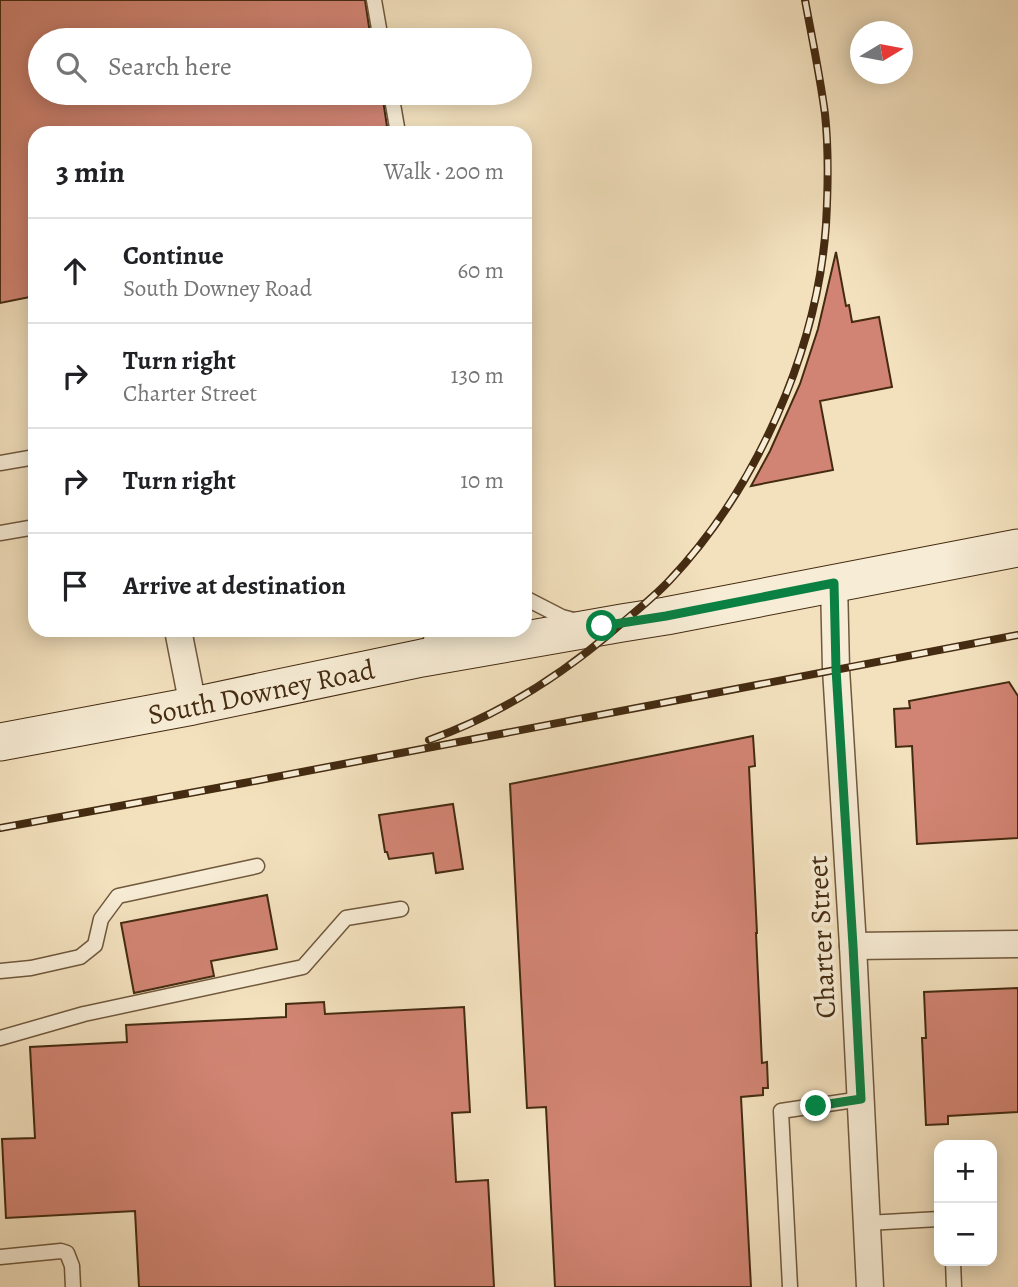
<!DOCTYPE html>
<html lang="en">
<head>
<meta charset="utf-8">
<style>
	:root { --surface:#fff; --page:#f6f6f6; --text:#202124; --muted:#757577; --line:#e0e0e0 }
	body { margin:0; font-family:Alegreya,serif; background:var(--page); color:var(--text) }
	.controls { position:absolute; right:21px; bottom:21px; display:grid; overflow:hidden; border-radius:14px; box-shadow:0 4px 18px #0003 }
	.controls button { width:63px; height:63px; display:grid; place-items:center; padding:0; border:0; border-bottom:2px solid var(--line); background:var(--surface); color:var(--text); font:35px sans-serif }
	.compass { position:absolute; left:850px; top:21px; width:63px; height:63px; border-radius:50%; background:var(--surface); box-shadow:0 4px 18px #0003; rotate:80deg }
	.stop { position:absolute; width:21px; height:21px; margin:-16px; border:5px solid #0b8043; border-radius:50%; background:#fff }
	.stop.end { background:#0b8043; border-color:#fff; box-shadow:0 2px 7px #0008 }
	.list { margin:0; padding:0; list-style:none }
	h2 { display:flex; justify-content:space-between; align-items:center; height:91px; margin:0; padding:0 28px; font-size:30px }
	h2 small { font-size:23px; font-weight:400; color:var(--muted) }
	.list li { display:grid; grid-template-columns:46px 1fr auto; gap:21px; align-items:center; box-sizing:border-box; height:105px; padding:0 28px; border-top:2px solid var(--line) }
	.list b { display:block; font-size:26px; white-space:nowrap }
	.list p { margin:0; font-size:23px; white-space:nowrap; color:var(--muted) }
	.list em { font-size:23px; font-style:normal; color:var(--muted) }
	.icon { flex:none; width:38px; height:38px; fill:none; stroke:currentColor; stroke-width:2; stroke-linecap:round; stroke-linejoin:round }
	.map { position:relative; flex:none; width:1018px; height:1287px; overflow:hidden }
	.search { position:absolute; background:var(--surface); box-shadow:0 4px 18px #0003; left:28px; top:28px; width:504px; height:77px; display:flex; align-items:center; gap:18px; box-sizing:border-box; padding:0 24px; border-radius:38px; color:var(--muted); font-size:26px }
	.panel { position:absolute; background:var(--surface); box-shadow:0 4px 18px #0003; left:28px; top:126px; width:504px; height:511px; border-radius:21px }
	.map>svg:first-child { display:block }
	.building { fill:#d18473; stroke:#442b11; stroke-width:2 }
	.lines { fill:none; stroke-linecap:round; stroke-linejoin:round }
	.service-casing { stroke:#70583c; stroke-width:17 }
	.minor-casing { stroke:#70583c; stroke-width:29 }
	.secondary-casing { stroke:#442b11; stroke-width:39 }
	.service { stroke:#f7ecd5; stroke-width:14 }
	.minor { stroke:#f7ecd5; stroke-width:26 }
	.secondary { stroke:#f7ecd5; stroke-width:37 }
	.rail-casing { stroke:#442b11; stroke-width:8 }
	.rail { stroke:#f7ecd5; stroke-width:5; stroke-dasharray:16; stroke-linecap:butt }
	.route { stroke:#0b8043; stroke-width:9 }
	.labels { text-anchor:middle; stroke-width:7; stroke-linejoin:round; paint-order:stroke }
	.street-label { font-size:28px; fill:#442b11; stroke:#f7ecd5 }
</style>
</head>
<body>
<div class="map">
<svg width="1018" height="1287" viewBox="0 0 1018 1287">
	<rect width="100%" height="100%" fill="#f3e1be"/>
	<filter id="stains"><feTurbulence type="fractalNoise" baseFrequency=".00286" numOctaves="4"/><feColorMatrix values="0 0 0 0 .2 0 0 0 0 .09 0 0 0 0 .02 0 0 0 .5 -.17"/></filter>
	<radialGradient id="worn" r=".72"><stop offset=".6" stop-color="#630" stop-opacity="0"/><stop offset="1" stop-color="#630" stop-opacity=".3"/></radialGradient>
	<g class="building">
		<path d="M 0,0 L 365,0 L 371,40 L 40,40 L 40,93 L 382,93 L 388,133 L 35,133 L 35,296 L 0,303 Z"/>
		<path d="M 836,252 L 846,306 L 849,305 L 852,322 L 879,317 L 892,387 L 820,401 L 833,470 L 751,486 L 770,451 L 800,384 L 818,329 Z"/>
		<path d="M 1009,682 L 1018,696 L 1018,838 L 917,844 L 912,746 L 896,747 L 894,709 L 910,708 L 909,701 Z"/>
		<path d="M 753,736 L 755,766 L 749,767 L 757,933 L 756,933 L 762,1063 L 767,1062 L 768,1088 L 763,1088 L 763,1095 L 741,1097 L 751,1287 L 555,1287 L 546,1107 L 527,1108 L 510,784 Z"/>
		<path d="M 453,804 L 463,869 L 436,873 L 433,853 L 389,859 L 387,852 L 385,852 L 379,815 Z"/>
		<path d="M 267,895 L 277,949 L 211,961 L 214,976 L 134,993 L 121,923 Z"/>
		<path d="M 1018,988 L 1018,1112 L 948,1116 L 948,1124 L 926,1125 L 922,1038 L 926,1038 L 924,992 Z"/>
		<path d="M 324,1002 L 325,1014 L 464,1007 L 470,1112 L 452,1113 L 456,1182 L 488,1180 L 494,1287 L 139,1287 L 135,1211 L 6,1218 L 2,1139 L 35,1138 L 30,1047 L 127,1042 L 126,1025 L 286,1017 L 286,1004 Z"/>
	</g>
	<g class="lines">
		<defs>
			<g id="service">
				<path d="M 374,0 L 381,40"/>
				<path d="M 391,93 L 398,133"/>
				<path d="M 0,463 L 35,457"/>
				<path d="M 0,533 L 35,527"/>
				<path d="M 525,598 L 562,617 L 577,621"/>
				<path d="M 424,654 L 436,630"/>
				<path d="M 0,971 L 31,968 L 80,957 L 95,945 L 101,919 L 118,896 L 257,866"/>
				<path d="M 0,1038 L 84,1014 L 303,967 L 346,918 L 401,909"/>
				<path d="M 867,1223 L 939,1219"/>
				<path d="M 0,1257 L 61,1251 L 67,1253 L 72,1266 L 73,1287"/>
				<path d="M 953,1261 L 954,1287"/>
				<path d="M 790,1287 L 781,1111 L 861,1099"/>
			</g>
			<g id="minor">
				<path d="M 834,583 L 836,669 L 853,946 L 870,1287"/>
				<path d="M 178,630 L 193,706"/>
				<path d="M 853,946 L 1018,944"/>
			</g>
			<g id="secondary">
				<path id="s1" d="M 0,742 L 193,706 L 422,658 L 622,623 L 666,616 L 1018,548"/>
			</g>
		</defs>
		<use href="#service" class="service-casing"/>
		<use href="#minor" class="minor-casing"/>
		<use href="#secondary" class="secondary-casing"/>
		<use href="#service" class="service"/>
		<use href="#minor" class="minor"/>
		<use href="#secondary" class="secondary"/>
		<defs>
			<g id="rail">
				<path d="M 429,740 C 497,716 559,677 614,630 C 632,614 652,599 669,581 C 756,489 817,352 826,225 C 828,189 829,151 825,114 C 820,76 812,38 805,0"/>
				<path d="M 0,828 L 244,783 L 1018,635"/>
			</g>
		</defs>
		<use href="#rail" class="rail-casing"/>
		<use href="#rail" class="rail"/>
	</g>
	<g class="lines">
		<path class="route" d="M 602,626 L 666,616 L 834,583 L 836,669 L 853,946 L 861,1099 L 816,1106"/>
	</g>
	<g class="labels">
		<g class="street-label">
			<text dy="10" stroke="none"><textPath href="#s1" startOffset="266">South Downey Road</textPath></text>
			<text transform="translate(821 937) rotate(-93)" y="10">Charter Street</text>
		</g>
	</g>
	<rect width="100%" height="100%" filter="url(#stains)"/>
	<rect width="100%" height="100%" fill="url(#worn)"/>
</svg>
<div class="controls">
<button>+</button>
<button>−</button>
</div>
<svg class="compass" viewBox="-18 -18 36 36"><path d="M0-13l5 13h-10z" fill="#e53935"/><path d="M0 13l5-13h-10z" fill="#757577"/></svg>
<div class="stop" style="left:602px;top:626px"></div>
<div class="stop end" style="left:816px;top:1106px"></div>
<div class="search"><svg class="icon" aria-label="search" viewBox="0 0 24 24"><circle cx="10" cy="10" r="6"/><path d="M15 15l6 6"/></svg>Search here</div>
<section class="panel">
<h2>3 min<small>Walk · 200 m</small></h2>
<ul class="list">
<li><svg class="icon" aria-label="ahead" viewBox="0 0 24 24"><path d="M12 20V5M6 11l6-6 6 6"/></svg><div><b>Continue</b><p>South Downey Road</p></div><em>60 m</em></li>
<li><svg class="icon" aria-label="right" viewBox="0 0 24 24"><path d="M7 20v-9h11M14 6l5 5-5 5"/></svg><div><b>Turn right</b><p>Charter Street</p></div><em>130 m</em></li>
<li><svg class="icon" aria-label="right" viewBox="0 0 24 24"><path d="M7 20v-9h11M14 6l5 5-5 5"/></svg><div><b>Turn right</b></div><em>10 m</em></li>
<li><svg class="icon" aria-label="arrive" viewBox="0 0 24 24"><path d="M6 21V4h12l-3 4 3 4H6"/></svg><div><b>Arrive at destination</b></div></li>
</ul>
</section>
</div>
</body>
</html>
